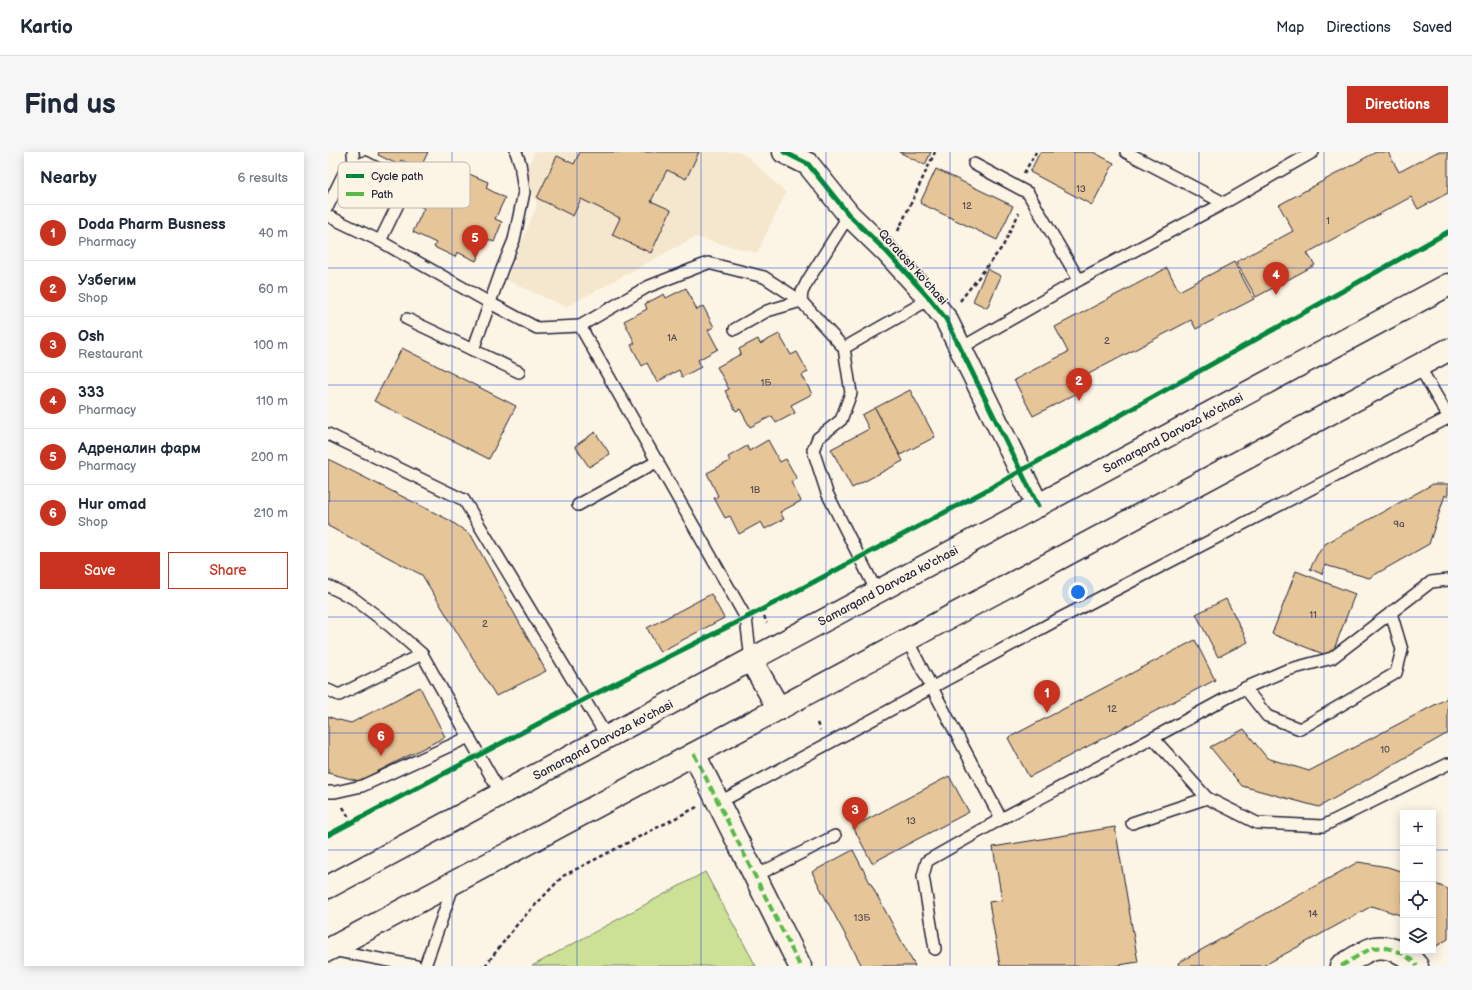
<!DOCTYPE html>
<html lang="en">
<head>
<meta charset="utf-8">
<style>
	:root { --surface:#fff; --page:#f6f6f7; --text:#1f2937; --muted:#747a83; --line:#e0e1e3; --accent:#c8321e }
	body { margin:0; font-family:"Balsamiq Sans",sans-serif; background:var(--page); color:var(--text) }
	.controls { position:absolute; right:12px; bottom:12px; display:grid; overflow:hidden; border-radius:0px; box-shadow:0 2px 10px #0003 }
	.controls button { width:36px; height:36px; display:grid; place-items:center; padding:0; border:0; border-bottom:1px solid var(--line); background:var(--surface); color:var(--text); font:20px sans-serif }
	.you { position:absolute; left:750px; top:440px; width:14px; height:14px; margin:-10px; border:3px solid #fff; border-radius:50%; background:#1a73e8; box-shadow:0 0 0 6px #1a73e833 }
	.badge { display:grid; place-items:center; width:26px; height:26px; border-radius:50%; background:var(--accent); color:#fff; font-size:13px; font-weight:700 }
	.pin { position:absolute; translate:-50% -33px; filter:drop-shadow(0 1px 2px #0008) }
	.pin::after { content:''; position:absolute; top:21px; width:14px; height:12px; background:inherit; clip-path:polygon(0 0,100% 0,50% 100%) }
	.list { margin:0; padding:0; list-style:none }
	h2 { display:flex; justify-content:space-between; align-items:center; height:52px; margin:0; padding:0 16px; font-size:17px }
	h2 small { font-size:13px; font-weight:400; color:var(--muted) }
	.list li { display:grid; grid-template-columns:26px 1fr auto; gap:12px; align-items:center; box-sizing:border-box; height:56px; padding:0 16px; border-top:1px solid var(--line) }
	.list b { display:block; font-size:15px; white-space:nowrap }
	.list p { margin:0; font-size:13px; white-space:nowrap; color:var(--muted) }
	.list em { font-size:13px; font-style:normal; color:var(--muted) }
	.actions { display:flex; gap:8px; padding:12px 16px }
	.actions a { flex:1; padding:9px 0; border:1px solid var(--accent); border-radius:0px; text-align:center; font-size:14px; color:var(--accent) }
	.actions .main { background:var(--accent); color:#fff }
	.icon { flex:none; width:22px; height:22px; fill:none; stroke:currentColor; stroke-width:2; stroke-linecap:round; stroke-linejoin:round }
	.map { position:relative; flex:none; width:1120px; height:814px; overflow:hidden; border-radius:0px }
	header { display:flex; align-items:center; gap:24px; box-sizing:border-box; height:56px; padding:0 20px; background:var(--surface); border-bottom:1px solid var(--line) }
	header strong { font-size:19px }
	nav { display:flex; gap:22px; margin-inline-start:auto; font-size:14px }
	.intro { display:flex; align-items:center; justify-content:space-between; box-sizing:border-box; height:96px; padding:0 24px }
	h1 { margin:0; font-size:28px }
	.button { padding:10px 18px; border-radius:0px; background:var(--accent); color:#fff; font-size:14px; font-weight:700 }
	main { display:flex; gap:24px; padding:0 24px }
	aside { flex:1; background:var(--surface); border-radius:0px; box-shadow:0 2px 10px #0003 }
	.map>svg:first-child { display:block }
	.built { fill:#f5e7ce }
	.park { fill:#cce196; stroke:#778268 }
	.building { fill:#e6c598; stroke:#22223b }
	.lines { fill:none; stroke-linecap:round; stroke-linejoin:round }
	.lane-casing { stroke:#22223b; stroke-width:14 }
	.street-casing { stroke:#22223b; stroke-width:25 }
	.primary-casing { stroke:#22223b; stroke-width:25 }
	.path { stroke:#22223b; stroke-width:2.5; stroke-dasharray:4 3; stroke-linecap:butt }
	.lane { stroke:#fcf5e5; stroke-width:11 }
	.street { stroke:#fcf5e5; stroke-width:22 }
	.primary { stroke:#fcf5e5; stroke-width:22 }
	.quiet { stroke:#58b947; stroke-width:4; stroke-dasharray:8 4; stroke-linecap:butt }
	.cycleway-casing { stroke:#fcf5e5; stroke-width:8 }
	.cycleway { stroke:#00873e; stroke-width:5 }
	.grid { fill:none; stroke:#1d4ed8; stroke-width:1; stroke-opacity:0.55 }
	.labels { text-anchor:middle; stroke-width:3; stroke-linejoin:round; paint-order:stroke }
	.number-label { font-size:10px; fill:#534b52 }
	.street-label { font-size:12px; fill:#22223b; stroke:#fcf5e5 }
	.key { fill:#fcf5e5; stroke:#bbb6b2; stroke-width:1 }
	.key-label { font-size:11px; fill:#22223b }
</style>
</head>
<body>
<header>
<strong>Kartio</strong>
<nav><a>Map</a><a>Directions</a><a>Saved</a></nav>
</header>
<div class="intro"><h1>Find us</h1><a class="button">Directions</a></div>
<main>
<aside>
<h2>Nearby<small>6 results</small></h2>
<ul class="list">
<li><span class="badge">1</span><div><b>Doda Pharm Busness</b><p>Pharmacy</p></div><em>40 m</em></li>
<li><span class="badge">2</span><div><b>Узбегим</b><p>Shop</p></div><em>60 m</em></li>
<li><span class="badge">3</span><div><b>Osh</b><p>Restaurant</p></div><em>100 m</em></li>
<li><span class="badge">4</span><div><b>333</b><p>Pharmacy</p></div><em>110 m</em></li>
<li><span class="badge">5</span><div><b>Адреналин фарм</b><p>Pharmacy</p></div><em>200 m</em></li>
<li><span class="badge">6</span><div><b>Hur omad</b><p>Shop</p></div><em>210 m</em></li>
</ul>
<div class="actions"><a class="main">Save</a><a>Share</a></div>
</aside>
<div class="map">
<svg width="1120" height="814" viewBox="0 0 1120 814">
	<rect width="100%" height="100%" fill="#fcf5e5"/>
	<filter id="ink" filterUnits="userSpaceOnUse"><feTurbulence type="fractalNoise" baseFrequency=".025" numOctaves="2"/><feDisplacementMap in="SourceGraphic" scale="8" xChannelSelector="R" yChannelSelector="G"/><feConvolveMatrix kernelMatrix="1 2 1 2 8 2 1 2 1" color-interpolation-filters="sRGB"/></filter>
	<g filter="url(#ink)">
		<path class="built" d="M 207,0 L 411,0 L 420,5 L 458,41 L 429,101 L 367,85 L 238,155 L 178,128 L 209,53 L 198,18 Z"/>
		<path class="park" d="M 377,720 L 428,814 L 204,814 Z"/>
		<g class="building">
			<path d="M 51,0 L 100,0 L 92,17 L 73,8 L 71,13 L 50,3 Z"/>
			<path d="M 252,0 L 371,0 L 358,27 L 339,18 L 323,49 L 343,58 L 323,101 L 284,83 L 292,66 L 253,47 L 245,64 L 209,46 L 229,4 L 246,12 Z"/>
			<path d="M 571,0 L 603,0 L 597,13 Z"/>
			<path d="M 712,0 L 765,0 L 786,11 L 764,53 L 702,20 Z"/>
			<path d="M 1048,0 L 1060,0 L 1071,20 L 1109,0 L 1120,0 L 1120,41 L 1090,57 L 1083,45 L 979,101 L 987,113 L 928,145 L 908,110 L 965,79 L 951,53 Z"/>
			<path d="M 114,17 L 136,27 L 139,21 L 160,30 L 158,36 L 177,46 L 167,67 L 174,70 L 166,90 L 158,86 L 148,109 L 129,100 L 127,105 L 106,95 L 108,91 L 85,80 L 96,56 L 91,54 L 100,34 L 105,36 Z"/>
			<path d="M 608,17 L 685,54 L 669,88 L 592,51 Z"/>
			<path d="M 906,110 L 926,147 L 868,177 L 863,168 L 753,226 L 759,236 L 705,264 L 686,228 L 740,200 L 727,175 L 839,116 L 851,139 Z"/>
			<path d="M 659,117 L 673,124 L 659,156 L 645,149 Z"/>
			<path d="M 358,136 L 369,158 L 375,154 L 386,175 L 380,178 L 390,197 L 370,208 L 373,215 L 354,225 L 351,218 L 329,230 L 319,211 L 314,214 L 303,193 L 307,191 L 296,169 L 319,157 L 317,152 L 336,142 L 338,146 Z"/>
			<path d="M 451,182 L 463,203 L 469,200 L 480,220 L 474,223 L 484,242 L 463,253 L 467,261 L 448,271 L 444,264 L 422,275 L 412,257 L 408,259 L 397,239 L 401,237 L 389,215 L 413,202 L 411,197 L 430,187 L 432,192 Z"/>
			<path d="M 74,196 L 188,254 L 161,307 L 46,249 Z"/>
			<path d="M 582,238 L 607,285 L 572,303 L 547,256 Z"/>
			<path d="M 547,256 L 575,309 L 524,336 L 503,297 L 541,277 L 534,263 Z"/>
			<path d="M 267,280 L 282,302 L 261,315 L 247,294 Z"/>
			<path d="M 440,288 L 452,310 L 458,307 L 469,327 L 463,330 L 473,349 L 452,360 L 456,367 L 437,377 L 433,370 L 411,382 L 402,364 L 397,366 L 386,346 L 390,344 L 379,321 L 402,309 L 400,305 L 419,294 L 421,299 Z"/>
			<path d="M 0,307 L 121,368 L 143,383 L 218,519 L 168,544 L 94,423 L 0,374 Z"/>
			<path d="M 1105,332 L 1120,332 L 1120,345 L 1117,343 L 1101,392 L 1041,426 L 997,413 L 994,422 L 982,417 L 989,403 L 997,392 Z"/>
			<path d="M 968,419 L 1027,442 L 1003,505 L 944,482 Z"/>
			<path d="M 383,442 L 396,466 L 332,500 L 319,476 Z"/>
			<path d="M 898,447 L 920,490 L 890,505 L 868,462 Z"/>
			<path d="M 867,488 L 887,528 L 701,625 L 680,586 Z"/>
			<path d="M 92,535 L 117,585 L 31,629 L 0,621 L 0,564 L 7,567 L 23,571 Z"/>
			<path d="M 1120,541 L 1120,581 L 991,655 L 914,634 L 882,595 L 916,577 L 939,606 L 981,619 L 1118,547 Z"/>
			<path d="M 621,624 L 641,660 L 544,711 L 525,675 Z"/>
			<path d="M 787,675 L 810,810 L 785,814 L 672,814 L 661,750 L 674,748 L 665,695 Z"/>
			<path d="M 525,698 L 539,725 L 587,814 L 534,814 L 499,749 L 484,720 Z"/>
			<path d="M 1030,710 L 1060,715 L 1075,720 L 1075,764 L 1044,754 L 935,814 L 851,814 L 850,811 Z"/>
			<path d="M 1105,731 L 1120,737 L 1120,787 L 1107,795 L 1105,792 Z"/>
		</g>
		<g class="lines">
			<defs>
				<g id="lane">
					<path d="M 25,0 L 26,15"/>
					<path d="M 188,0 L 192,11 L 196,40 L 186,88 L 174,117 L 145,198 L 191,220"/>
					<path d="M 798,0 L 896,51"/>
					<path d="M 646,12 L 700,41 L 751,128"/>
					<path d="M 0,54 L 17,19 L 37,10 L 68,26 L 73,46 L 52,89"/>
					<path d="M 0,64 L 52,89 L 162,151 L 209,176 L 252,174 L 418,466 L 423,508"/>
					<path d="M 473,149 L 474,140 L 480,128 L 521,63"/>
					<path d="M 79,167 L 145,198"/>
					<path d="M 252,174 L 319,135 L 380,111 L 436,125 L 473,149 L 516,196 L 523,241 L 513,268 L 490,286 L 485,298 L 499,341 L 549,440"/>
					<path d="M 407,177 L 439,159 L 473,149"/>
					<path d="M 516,196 L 602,147"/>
					<path d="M 633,196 L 751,128 L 896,51 L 985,0"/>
					<path d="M 1091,214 L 1120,264"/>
					<path d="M 0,282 L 136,348 L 279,585"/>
					<path d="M 250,353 L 330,309"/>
					<path d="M 0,434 L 25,446 L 62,474 L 94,502"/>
					<path d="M 579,488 L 673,667 L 599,709 L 595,724 L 607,797"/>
					<path d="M 917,536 L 939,564 L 972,577 L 1068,521 L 1074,498 L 1063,461"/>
					<path d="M 0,538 L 11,543 L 94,502 L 173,642"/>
					<path d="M 0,640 L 7,640 L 34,634 L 141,585"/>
					<path d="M 879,646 L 825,586 L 917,536 L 959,518 L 1004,506 L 1103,430 L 1120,428"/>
					<path d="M 390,651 L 727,469 L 1120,266"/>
					<path d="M 673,667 L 825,586"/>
					<path d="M 804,671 L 879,646 L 929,671 L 995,674 L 1120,612"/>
					<path d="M 427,724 L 507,684"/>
					<path d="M 4,798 L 88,814"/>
					<path d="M 97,814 L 126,732"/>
				</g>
				<g id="street">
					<path d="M 456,0 L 480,12 L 521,63 L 559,100 L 602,147 L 618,167 L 710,354"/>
					<path d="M 366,602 L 472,814"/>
					<path d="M 1013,814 C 1021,810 1039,797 1047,796 C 1061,793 1081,803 1089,814"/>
				</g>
				<g id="primary">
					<path d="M 423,508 L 451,557"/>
					<path d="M 0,735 L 1120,133"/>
					<path d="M 0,798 L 1120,198"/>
				</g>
			</defs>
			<use href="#lane" class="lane-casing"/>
			<use href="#street" class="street-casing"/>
			<use href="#primary" class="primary-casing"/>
			<g class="path">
				<path d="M 696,21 L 708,0"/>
				<path d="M 570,79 L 607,0"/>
				<path d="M 632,149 L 675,94 L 691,61"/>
				<path d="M 712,308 L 1120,80"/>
				<path d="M 547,398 L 672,330"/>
				<path d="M 432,459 L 518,413"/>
				<path d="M 436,464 L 439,471"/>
				<path d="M 271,540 L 403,474"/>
				<path d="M 489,571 L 492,578"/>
				<path d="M 165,596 L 242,555"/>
				<path d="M 15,655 L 24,671"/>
				<path d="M 0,683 L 136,611"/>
				<path d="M 157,814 L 191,770 L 235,724 L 369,655"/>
			</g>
			<use href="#lane" class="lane"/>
			<use href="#street" class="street"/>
			<use href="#primary" class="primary"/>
			<g class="quiet">
				<path d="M 366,602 L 472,814"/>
				<path d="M 1013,814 C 1021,810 1039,797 1047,796 C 1061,793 1081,803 1089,814"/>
			</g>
			<defs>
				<g id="cycleway">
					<path d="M 456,0 L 480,12 L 521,63 L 559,100 L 602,147 L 618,167 L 710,354"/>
					<path d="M 0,683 L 257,547 L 433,458 L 657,339 L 1120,80"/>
				</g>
			</defs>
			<use href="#cycleway" class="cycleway-casing"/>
			<use href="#cycleway" class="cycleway"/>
		</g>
	</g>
	<path class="grid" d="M 124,0 L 124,814M 249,0 L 249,814M 373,0 L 373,814M 498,0 L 498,814M 622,0 L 622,814M 747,0 L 747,814M 871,0 L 871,814M 996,0 L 996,814M 0,116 L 1120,116M 0,233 L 1120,233M 0,349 L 1120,349M 0,465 L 1120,465M 0,581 L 1120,581M 0,698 L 1075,698M 1105,698 L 1120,698"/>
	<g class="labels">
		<g class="number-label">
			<text x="753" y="40">13</text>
			<text x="639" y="57">12</text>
			<text x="1000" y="72">1</text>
			<text x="344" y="189">1А</text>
			<text x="779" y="192">2</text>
			<text x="438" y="234">1Б</text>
			<text x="427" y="341">1В</text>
			<text x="1071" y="375">9a</text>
			<text x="985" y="466">11</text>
			<text x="157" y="475">2</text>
			<text x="784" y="560">12</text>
			<text x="1057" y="601">10</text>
			<text x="583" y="672">13</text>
			<text x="985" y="765">14</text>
			<text x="534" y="769">13Б</text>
		</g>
		<g class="street-label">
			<text transform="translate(585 115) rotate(48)" y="4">Qoratosh ko'chasi</text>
			<text transform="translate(845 281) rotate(-28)" y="4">Samarqand Darvoza ko'chasi</text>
			<text transform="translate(560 434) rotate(-28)" y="4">Samarqand Darvoza ko'chasi</text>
			<text transform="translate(275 588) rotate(-28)" y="4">Samarqand Darvoza ko'chasi</text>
		</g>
	</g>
	<rect x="10" y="10" width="132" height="46" rx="6" class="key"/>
	<rect x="18" y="22" width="18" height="4" fill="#00873e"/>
	<rect x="18" y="40" width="18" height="4" fill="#58b947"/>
	<g class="key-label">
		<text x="43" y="28">Cycle path</text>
		<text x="43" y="46">Path</text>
	</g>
</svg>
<div class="controls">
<button>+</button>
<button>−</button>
<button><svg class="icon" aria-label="locate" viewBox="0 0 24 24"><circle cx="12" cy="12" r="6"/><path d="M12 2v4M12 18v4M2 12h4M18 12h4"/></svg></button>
<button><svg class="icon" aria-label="layers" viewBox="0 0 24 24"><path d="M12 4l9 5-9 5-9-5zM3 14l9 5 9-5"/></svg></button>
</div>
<div class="you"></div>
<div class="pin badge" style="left:719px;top:561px">1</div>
<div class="pin badge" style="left:751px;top:249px">2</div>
<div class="pin badge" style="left:527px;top:678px">3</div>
<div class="pin badge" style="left:948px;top:143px">4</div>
<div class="pin badge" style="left:147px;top:106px">5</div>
<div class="pin badge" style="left:53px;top:604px">6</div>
</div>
</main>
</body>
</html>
